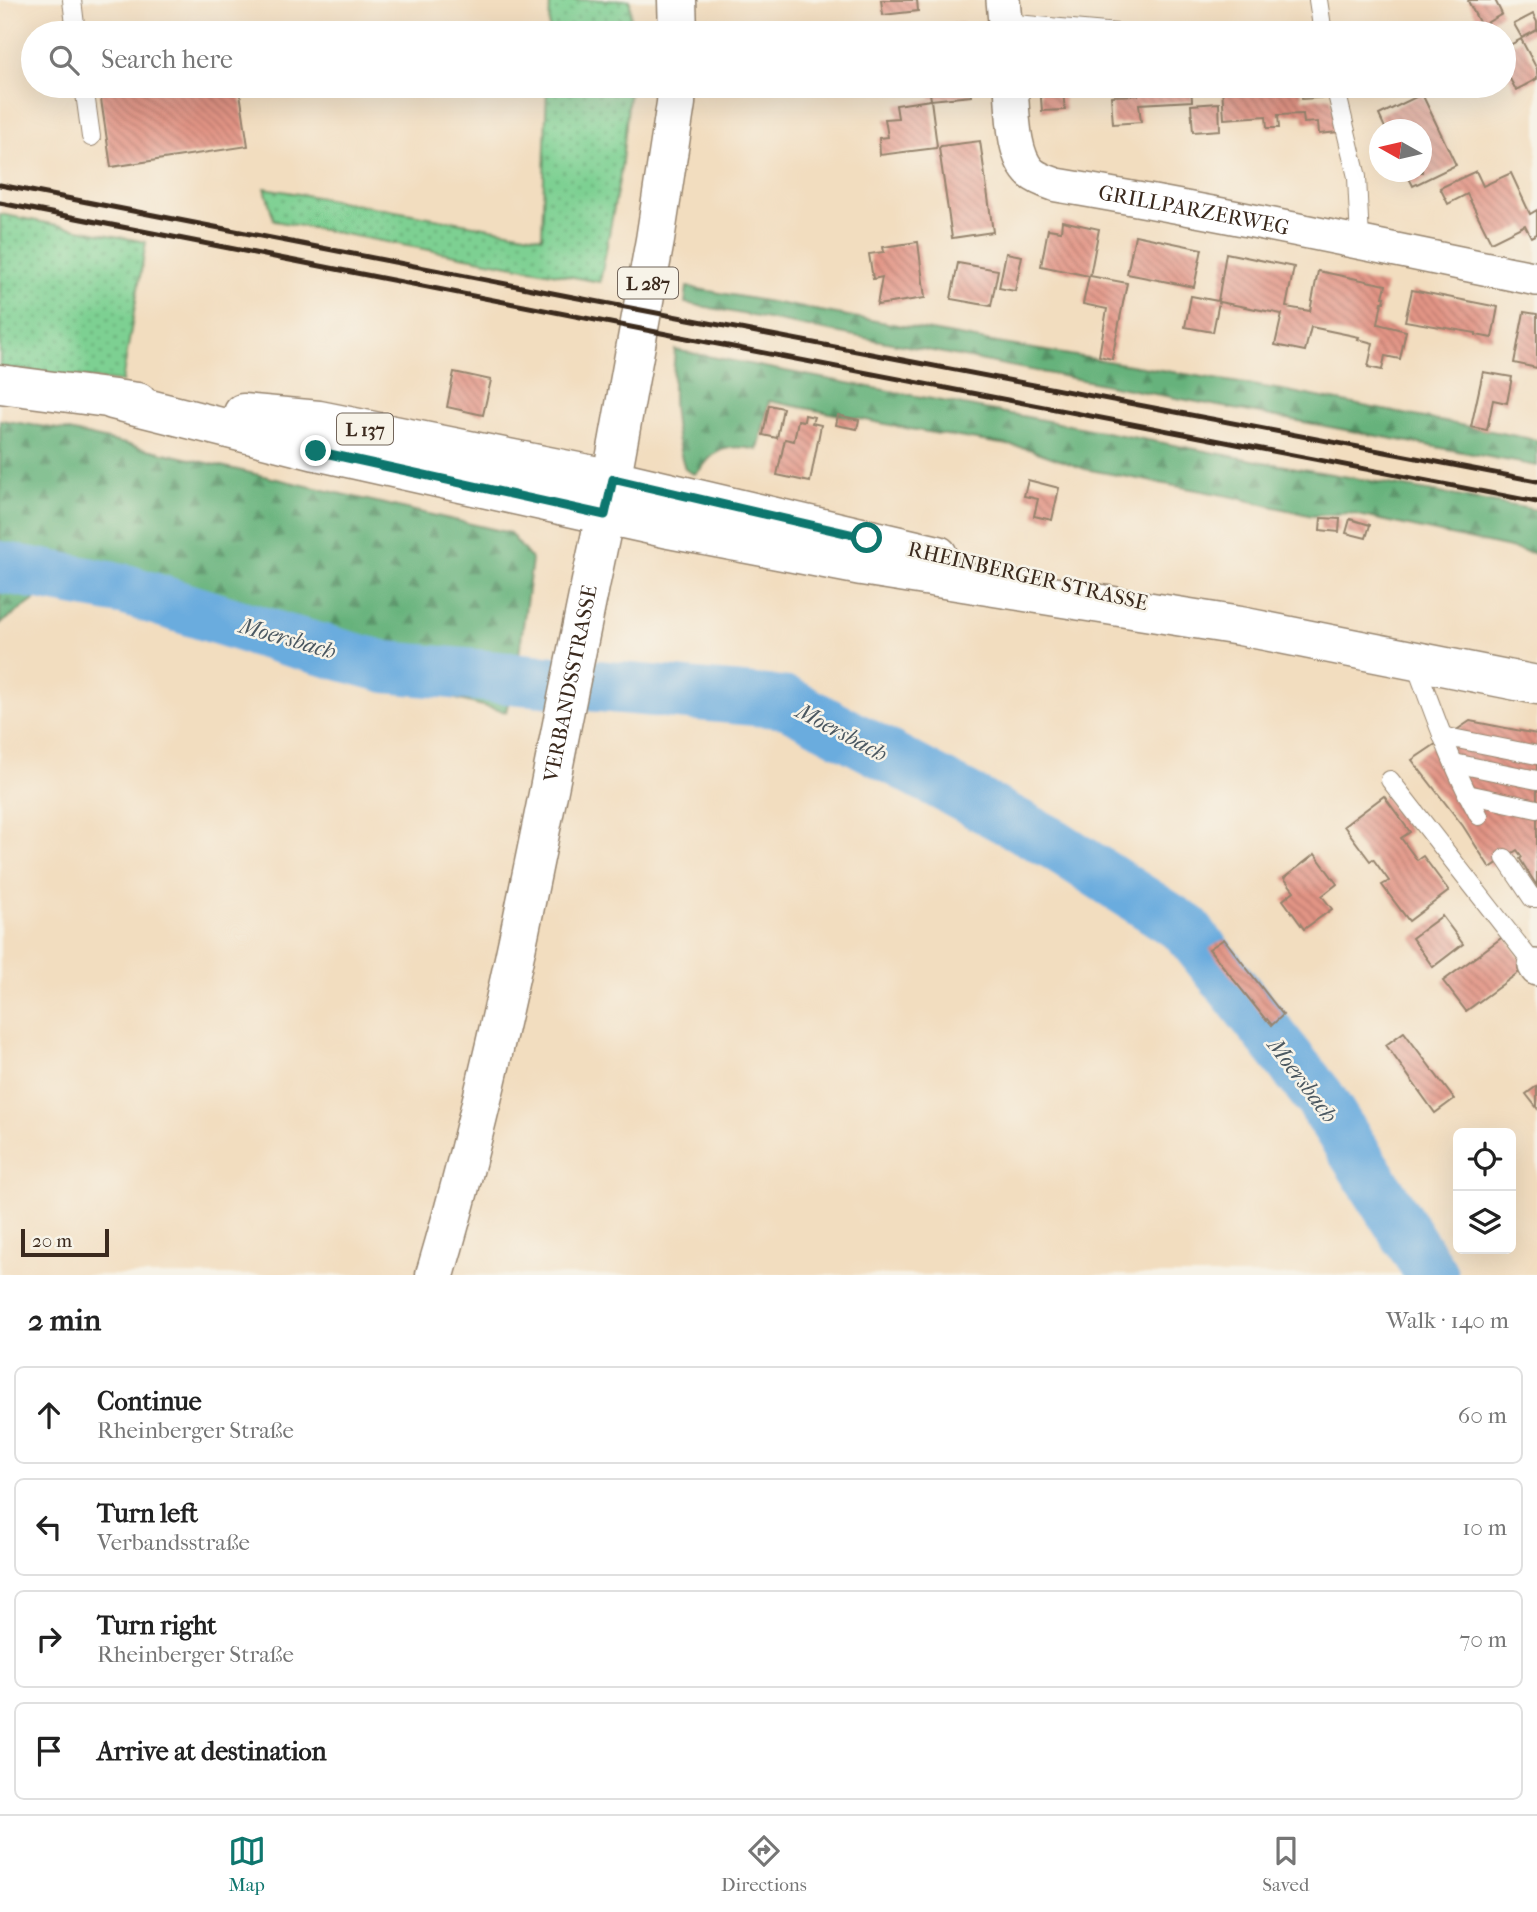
<!DOCTYPE html>
<html lang="en">
<head>
<meta charset="utf-8">
<style>
	:root { --surface:#fff; --page:#f6f6f6; --text:#222; --muted:#767676; --line:#e0e0e0; --accent:#0f766e }
	body { margin:0; font-family:"IM FELL French Canon",serif; background:var(--page); color:var(--text) }
	.controls { position:absolute; right:21px; bottom:21px; display:grid; overflow:hidden; border-radius:10px; box-shadow:0 7px 28px #0002 }
	.controls button { width:63px; height:63px; display:grid; place-items:center; padding:0; border:0; border-bottom:2px solid var(--line); background:var(--surface); color:var(--text); font:35px sans-serif }
	.compass { position:absolute; left:1369px; top:119px; width:63px; height:63px; border-radius:50%; background:var(--surface); box-shadow:0 7px 28px #0002; rotate:278deg }
	.scale { position:absolute; left:21px; bottom:18px; width:88px; box-sizing:border-box; padding-left:7px; border:4px solid #3b2a1e; border-top:0; font-size:19px; line-height:24px; white-space:nowrap; color:#3b2a1e; -webkit-text-stroke:5px #f7f3e8; paint-order:stroke }
	.stop { position:absolute; width:21px; height:21px; margin:-16px; border:5px solid #0f766e; border-radius:50%; background:#fff }
	.stop.end { background:#0f766e; border-color:#fff; box-shadow:0 2px 7px #0008 }
	.list { margin:0; padding:0; list-style:none }
	h2 { display:flex; justify-content:space-between; align-items:center; height:91px; margin:0; padding:0 28px; font-size:30px }
	h2 small { font-size:23px; font-weight:400; color:var(--muted) }
	.list li { display:grid; grid-template-columns:46px 1fr auto; gap:21px; align-items:center; box-sizing:border-box; height:98px; margin:0 14px 14px; padding:0 14px; border:2px solid var(--line); border-radius:10px }
	.list b { display:block; font-size:26px; white-space:nowrap }
	.list p { margin:0; font-size:23px; white-space:nowrap; color:var(--muted) }
	.list em { font-size:23px; font-style:normal; color:var(--muted) }
	.icon { flex:none; width:38px; height:38px; fill:none; stroke:currentColor; stroke-width:2; stroke-linecap:round; stroke-linejoin:round }
	.map { position:relative; flex:none; width:1537px; height:1275px; overflow:hidden }
	.search { position:absolute; background:var(--surface); box-shadow:0 7px 28px #0002; left:21px; right:21px; top:21px; height:77px; display:flex; align-items:center; gap:18px; box-sizing:border-box; padding:0 24px; border-radius:38px; color:var(--muted); font-size:26px }
	.sheet { height:539px; background:var(--surface) }
	nav { display:flex; justify-content:space-around; align-items:center; box-sizing:border-box; height:98px; border-top:2px solid var(--line); background:var(--surface); font-size:19px; color:var(--muted) }
	nav a { display:grid; justify-items:center; gap:4px }
	nav .on { color:var(--accent) }
	.map>svg:first-child { display:block }
	.grass { fill:url(#grass-dots); stroke:#5c7d58; stroke-width:2 }
	.forest { fill:url(#forest-firs); stroke:#506e4d; stroke-width:2 }
	.lines { fill:none; stroke-linecap:round; stroke-linejoin:round }
	.river { stroke:#6aacde; stroke-width:52 }
	.building { fill:url(#building-back-hatch) }
	.service-casing { stroke:#96846e; stroke-width:20 }
	.minor-casing { stroke:#96846e; stroke-width:36 }
	.secondary-casing { stroke:#96846e; stroke-width:41 }
	.primary-casing { stroke:#96846e; stroke-width:41 }
	.service { stroke:#fff; stroke-width:18 }
	.minor { stroke:#fff; stroke-width:33 }
	.secondary { stroke:#fff; stroke-width:38 }
	.primary { stroke:#fff; stroke-width:38 }
	.rail { stroke:#3b2a1e; stroke-width:5 }
	.route { stroke:#0f766e; stroke-width:9 }
	.labels { text-anchor:middle; stroke-width:5; stroke-linejoin:round; paint-order:stroke }
	.shield { fill:#f7f3e8; stroke:#73665b; stroke-width:2 }
	.shield-label { font-size:19px; font-weight:bold; fill:#3b2a1e }
	.street-label { font-size:21px; fill:#3b2a1e; stroke:#f7f3e8 }
	.water-label { font-size:23px; font-style:italic; fill:#4b5861; stroke:#f7f3e8 }
</style>
</head>
<body>
<div class="map">
<svg width="1537" height="1275" viewBox="0 0 1537 1275">
	<defs>
		<pattern id="grass-dots" width="8" height="8" patternUnits="userSpaceOnUse" patternTransform="scale(1.75)"><rect width="8" height="8" fill="#7dd092"/><path d="M2 2h.1M6 6h.1" fill="none" stroke="#68a977" stroke-width="1.8" stroke-linecap="round"/></pattern>
		<pattern id="forest-firs" width="22" height="20" patternUnits="userSpaceOnUse" patternTransform="scale(1.75)"><rect width="22" height="20" fill="#66b27c"/><path d="M5 1l3.5 6h-7zM16 11l3.5 6h-7z" fill="#559165"/></pattern>
		<pattern id="building-back-hatch" width="6" height="6" patternUnits="userSpaceOnUse" patternTransform="scale(1.75)"><rect width="6" height="6" fill="#e29485"/><path d="M-1 5l2 2M0 0l6 6M5-1l2 2" fill="none" stroke="#b8796c"/></pattern>
	</defs>
	<rect width="100%" height="100%" fill="#f7f3e8"/>
	<filter id="ink" filterUnits="userSpaceOnUse"><feTurbulence type="fractalNoise" baseFrequency=".0143" numOctaves="2"/><feDisplacementMap in="SourceGraphic" scale="14" xChannelSelector="R" yChannelSelector="G"/><feConvolveMatrix kernelMatrix="1 2 1 2 8 2 1 2 1" color-interpolation-filters="sRGB"/></filter>
	<filter id="wash" filterUnits="userSpaceOnUse"><feTurbulence type="fractalNoise" baseFrequency=".00686" numOctaves="4" result="noise"/><feDisplacementMap in="SourceGraphic" scale="28" xChannelSelector="R" yChannelSelector="G"/><feGaussianBlur stdDeviation="1.57" result="paint"/><feColorMatrix in="noise" values="0 0 0 0 0 0 0 0 0 0 0 0 0 0 0 0 0 1.4 0 .05"/><feComposite in="paint" operator="in"/></filter>
	<g filter="url(#wash)">
		<rect width="100%" height="100%" fill="#f2ddbf"/>
		<g class="grass">
			<path d="M 550,0 L 630,0 L 631,33 L 549,33 Z"/>
			<path d="M 547,86 L 630,86 L 621,170 L 600,282 L 274,221 L 265,188 L 542,237 Z"/>
			<path d="M 0,214 L 146,242 L 122,382 L 0,367 Z"/>
		</g>
		<g class="forest">
			<path d="M 687,287 L 1003,344 L 1282,390 L 1537,440 L 1537,466 L 1123,388 L 685,303 Z"/>
			<path d="M 675,350 L 1263,462 L 1537,510 L 1537,554 L 1349,513 L 1312,516 L 1234,497 L 1085,469 L 1026,448 L 921,431 L 769,401 L 758,450 C 742,446 723,444 710,458 C 704,464 702,470 694,474 L 685,469 C 672,428 671,393 675,350 Z"/>
			<path d="M 0,420 L 65,430 L 510,533 L 532,560 L 519,655 L 506,712 L 46,592 L 0,624 Z"/>
		</g>
		<g class="lines">
			<path class="river" d="M 0,567 L 126,590 L 283,639 L 386,667 L 788,703 L 1054,844 L 1186,929 L 1319,1097 L 1432,1275"/>
		</g>
		<g id="blocks">
			<g class="building">
				<path d="M 881,0 L 917,0 L 918,11 L 883,15 Z"/>
				<path d="M 1469,0 L 1495,0 L 1502,14 L 1481,26 L 1468,1 Z"/>
				<path d="M 1533,14 L 1537,22 L 1537,30 L 1522,38 L 1514,24 Z"/>
				<path d="M 963,23 L 964,33 L 923,33 L 923,28 Z"/>
				<path d="M 1521,39 L 1537,69 L 1537,79 L 1516,90 L 1504,68 L 1504,48 Z"/>
				<path d="M 99,86 L 239,86 L 248,146 L 111,167 Z"/>
				<path d="M 929,86 L 970,86 L 971,96 L 931,100 Z"/>
				<path d="M 1040,86 L 1112,86 L 1112,89 L 1063,92 L 1065,110 L 1042,111 Z"/>
				<path d="M 1137,86 L 1191,86 L 1192,101 L 1139,104 L 1141,122 L 1113,124 L 1111,96 L 1138,95 Z"/>
				<path d="M 1222,86 L 1301,86 L 1302,99 L 1331,97 L 1338,132 L 1319,134 L 1318,122 L 1304,123 L 1303,114 L 1278,115 L 1279,128 L 1267,128 L 1266,116 L 1224,119 Z"/>
				<path d="M 1422,94 L 1456,165 L 1413,186 L 1406,172 L 1422,172 L 1422,130 L 1386,130 L 1379,115 Z"/>
				<path d="M 931,100 L 937,146 L 936,148 L 880,155 L 879,138 L 888,137 L 885,119 L 898,118 L 896,105 Z"/>
				<path d="M 1219,103 L 1220,130 L 1193,132 L 1191,105 Z"/>
				<path d="M 980,141 L 993,232 L 952,238 L 939,148 L 941,146 Z"/>
				<path d="M 1476,171 L 1483,186 L 1511,173 L 1530,214 L 1537,210 L 1537,234 L 1531,237 L 1525,225 L 1491,242 L 1467,194 L 1448,204 L 1440,188 Z"/>
				<path d="M 1062,221 L 1099,229 L 1090,276 L 1127,283 L 1112,359 L 1099,356 L 1107,309 L 1083,304 L 1089,276 L 1041,266 L 1048,229 L 1061,231 Z"/>
				<path d="M 1135,235 L 1202,249 L 1194,287 L 1127,274 Z"/>
				<path d="M 918,242 L 925,298 L 877,305 L 882,277 L 873,279 L 869,254 L 884,252 L 883,247 Z"/>
				<path d="M 1006,253 L 1022,256 L 1015,291 L 999,288 Z"/>
				<path d="M 1226,253 L 1294,267 L 1286,307 L 1310,311 L 1318,271 L 1386,285 L 1383,297 L 1385,297 L 1384,302 L 1382,302 L 1378,324 L 1406,331 L 1400,359 L 1385,356 L 1382,370 L 1368,367 L 1373,343 L 1358,339 L 1359,337 L 1311,327 L 1305,351 L 1275,345 L 1282,314 L 1219,302 L 1213,332 L 1185,327 L 1191,296 L 1218,301 Z"/>
				<path d="M 958,263 L 998,270 L 991,306 L 951,299 Z"/>
				<path d="M 1412,290 L 1498,307 L 1492,338 L 1476,335 L 1476,333 L 1405,321 Z"/>
				<path d="M 1524,312 L 1537,314 L 1537,368 L 1514,363 Z"/>
				<path d="M 454,372 L 491,380 L 483,415 L 447,407 Z"/>
				<path d="M 1483,372 L 1512,377 L 1507,403 L 1493,400 L 1487,430 L 1471,427 Z"/>
				<path d="M 769,405 L 783,408 L 777,438 L 763,435 Z"/>
				<path d="M 805,415 L 814,417 L 812,423 L 821,425 L 810,482 L 777,475 L 785,439 L 794,441 L 798,420 L 804,421 Z"/>
				<path d="M 838,415 L 859,420 L 857,429 L 836,425 Z"/>
				<path d="M 1028,480 L 1059,488 L 1052,520 L 1034,516 L 1038,499 L 1024,496 Z"/>
				<path d="M 1321,518 L 1340,519 L 1339,532 L 1320,530 Z"/>
				<path d="M 1350,519 L 1370,525 L 1366,538 L 1346,533 Z"/>
				<path d="M 1470,721 L 1537,734 L 1537,886 L 1520,859 L 1522,857 L 1517,850 L 1490,868 L 1463,826 L 1412,760 Z"/>
				<path d="M 1384,796 L 1410,832 L 1401,838 L 1417,860 L 1423,856 L 1449,891 L 1409,921 L 1382,885 L 1389,881 L 1373,859 L 1370,861 L 1344,826 Z"/>
				<path d="M 1315,854 L 1337,884 L 1322,896 L 1332,909 L 1304,929 L 1283,900 L 1294,891 L 1284,878 Z"/>
				<path d="M 1442,916 L 1463,944 L 1433,967 L 1412,938 Z"/>
				<path d="M 1504,936 L 1526,967 L 1466,1011 L 1443,981 Z"/>
				<path d="M 1224,939 L 1283,1015 L 1272,1025 L 1267,1019 L 1266,1020 L 1209,949 Z"/>
				<path d="M 1404,1032 L 1454,1099 L 1435,1113 L 1386,1045 Z"/>
				<path d="M 1537,1086 L 1537,1108 L 1526,1094 Z"/>
			</g>
		</g>
	</g>
	<g filter="url(#ink)">
		<use href="#blocks" fill-opacity="0" stroke="#96846e" stroke-width="2"/>
		<g class="lines">
			<defs>
				<g id="service">
					<path d="M 72,0 L 76,33"/>
					<path d="M 1318,0 L 1323,33"/>
					<path d="M 1005,23 L 1117,33"/>
					<path d="M 84,86 L 91,137"/>
					<path d="M 1335,86 L 1357,177 L 1360,241"/>
					<path d="M 1414,660 C 1434,713 1452,767 1479,816"/>
					<path d="M 1442,736 L 1537,755"/>
					<path d="M 1454,763 L 1537,780"/>
					<path d="M 1390,780 L 1535,966"/>
					<path d="M 1467,794 L 1537,809"/>
					<path d="M 1505,858 L 1532,898 L 1537,898"/>
				</g>
				<g id="minor">
					<path d="M 1003,0 L 1006,33"/>
					<path id="s1" d="M 1011,86 C 1013,110 1012,156 1031,173 C 1038,179 1048,182 1057,185 C 1218,212 1377,246 1537,279"/>
					<path d="M 1535,966 L 1537,969"/>
				</g>
				<g id="secondary">
					<path d="M 613,479 L 938,555"/>
					<path id="s2" d="M 435,1275 C 509,1026 550,769 605,515 L 669,529 L 862,566 L 1240,626 L 1537,685"/>
				</g>
				<g id="primary">
					<path d="M 677,0 L 678,33"/>
					<path d="M 0,384 L 138,402"/>
					<path d="M 113,400 L 316,451 L 605,515 L 655,240 L 676,103 L 677,86"/>
					<path d="M 243,413 L 319,420 L 613,479"/>
				</g>
			</defs>
			<use href="#service" class="service-casing"/>
			<use href="#minor" class="minor-casing"/>
			<use href="#secondary" class="secondary-casing"/>
			<use href="#primary" class="primary-casing"/>
			<use href="#service" class="service"/>
			<use href="#minor" class="minor"/>
			<use href="#secondary" class="secondary"/>
			<use href="#primary" class="primary"/>
			<g class="rail">
				<path d="M 0,185 L 573,297 L 1537,481"/>
				<path d="M 0,203 L 697,340 L 1537,502"/>
			</g>
		</g>
	</g>
	<g class="lines" filter="url(#ink)">
		<path class="route" d="M 316,451 L 605,515 L 613,479 L 867,538"/>
	</g>
	<g class="labels">
		<g class="shield">
			<rect x="618" y="267.5" width="60" height="31" rx="5"/>
			<rect x="337" y="413.5" width="56" height="31" rx="5"/>
		</g>
		<g class="shield-label">
			<text x="648" y="290">L 287</text>
			<text x="365" y="436">L 137</text>
		</g>
		<g class="street-label">
			<text dy="7" stroke="none"><textPath href="#s1" startOffset="259">GRILLPARZERWEG</textPath></text>
			<text transform="translate(1028 576) rotate(13)" y="7">RHEINBERGER STRASSE</text>
			<text dy="7" stroke="none"><textPath href="#s2" startOffset="607">VERBANDSSTRASSE</textPath></text>
		</g>
		<g class="water-label">
			<text transform="translate(288 638) rotate(16)" y="8">Moersbach</text>
			<text transform="translate(842 732) rotate(28)" y="8">Moersbach</text>
			<text transform="translate(1303 1080) rotate(53)" y="8">Moersbach</text>
		</g>
	</g>
</svg>
<div class="controls">
<button><svg class="icon" aria-label="locate" viewBox="0 0 24 24"><circle cx="12" cy="12" r="6"/><path d="M12 2v4M12 18v4M2 12h4M18 12h4"/></svg></button>
<button><svg class="icon" aria-label="layers" viewBox="0 0 24 24"><path d="M12 4l9 5-9 5-9-5zM3 14l9 5 9-5"/></svg></button>
</div>
<svg class="compass" viewBox="-18 -18 36 36"><path d="M0-13l5 13h-10z" fill="#e53935"/><path d="M0 13l5-13h-10z" fill="#767676"/></svg>
<div class="scale">20 m</div>
<div class="stop" style="left:867px;top:538px"></div>
<div class="stop end" style="left:316px;top:451px"></div>
<div class="search"><svg class="icon" aria-label="search" viewBox="0 0 24 24"><circle cx="10" cy="10" r="6"/><path d="M15 15l6 6"/></svg>Search here</div>
</div>
<section class="sheet">
<h2>2 min<small>Walk · 140 m</small></h2>
<ul class="list">
<li><svg class="icon" aria-label="ahead" viewBox="0 0 24 24"><path d="M12 20V5M6 11l6-6 6 6"/></svg><div><b>Continue</b><p>Rheinberger Straße</p></div><em>60 m</em></li>
<li><svg class="icon" aria-label="left" viewBox="0 0 24 24"><path d="M17 20v-9H6M10 6l-5 5 5 5"/></svg><div><b>Turn left</b><p>Verbandsstraße</p></div><em>10 m</em></li>
<li><svg class="icon" aria-label="right" viewBox="0 0 24 24"><path d="M7 20v-9h11M14 6l5 5-5 5"/></svg><div><b>Turn right</b><p>Rheinberger Straße</p></div><em>70 m</em></li>
<li><svg class="icon" aria-label="arrive" viewBox="0 0 24 24"><path d="M6 21V4h12l-3 4 3 4H6"/></svg><div><b>Arrive at destination</b></div></li>
</ul>
</section>
<nav>
<a class="on"><svg class="icon" aria-label="map" viewBox="0 0 24 24"><path d="M3 6l6-2 6 2 6-2v14l-6 2-6-2-6 2zM9 4v14M15 6v14"/></svg>Map</a>
<a><svg class="icon" aria-label="directions" viewBox="0 0 24 24"><path d="M12 3l9 9-9 9-9-9zM9 14v-3h6M13 9l2 2-2 2"/></svg>Directions</a>
<a><svg class="icon" aria-label="saved" viewBox="0 0 24 24"><path d="M7 4h10v16l-5-4-5 4z"/></svg>Saved</a>
</nav>
</body>
</html>
